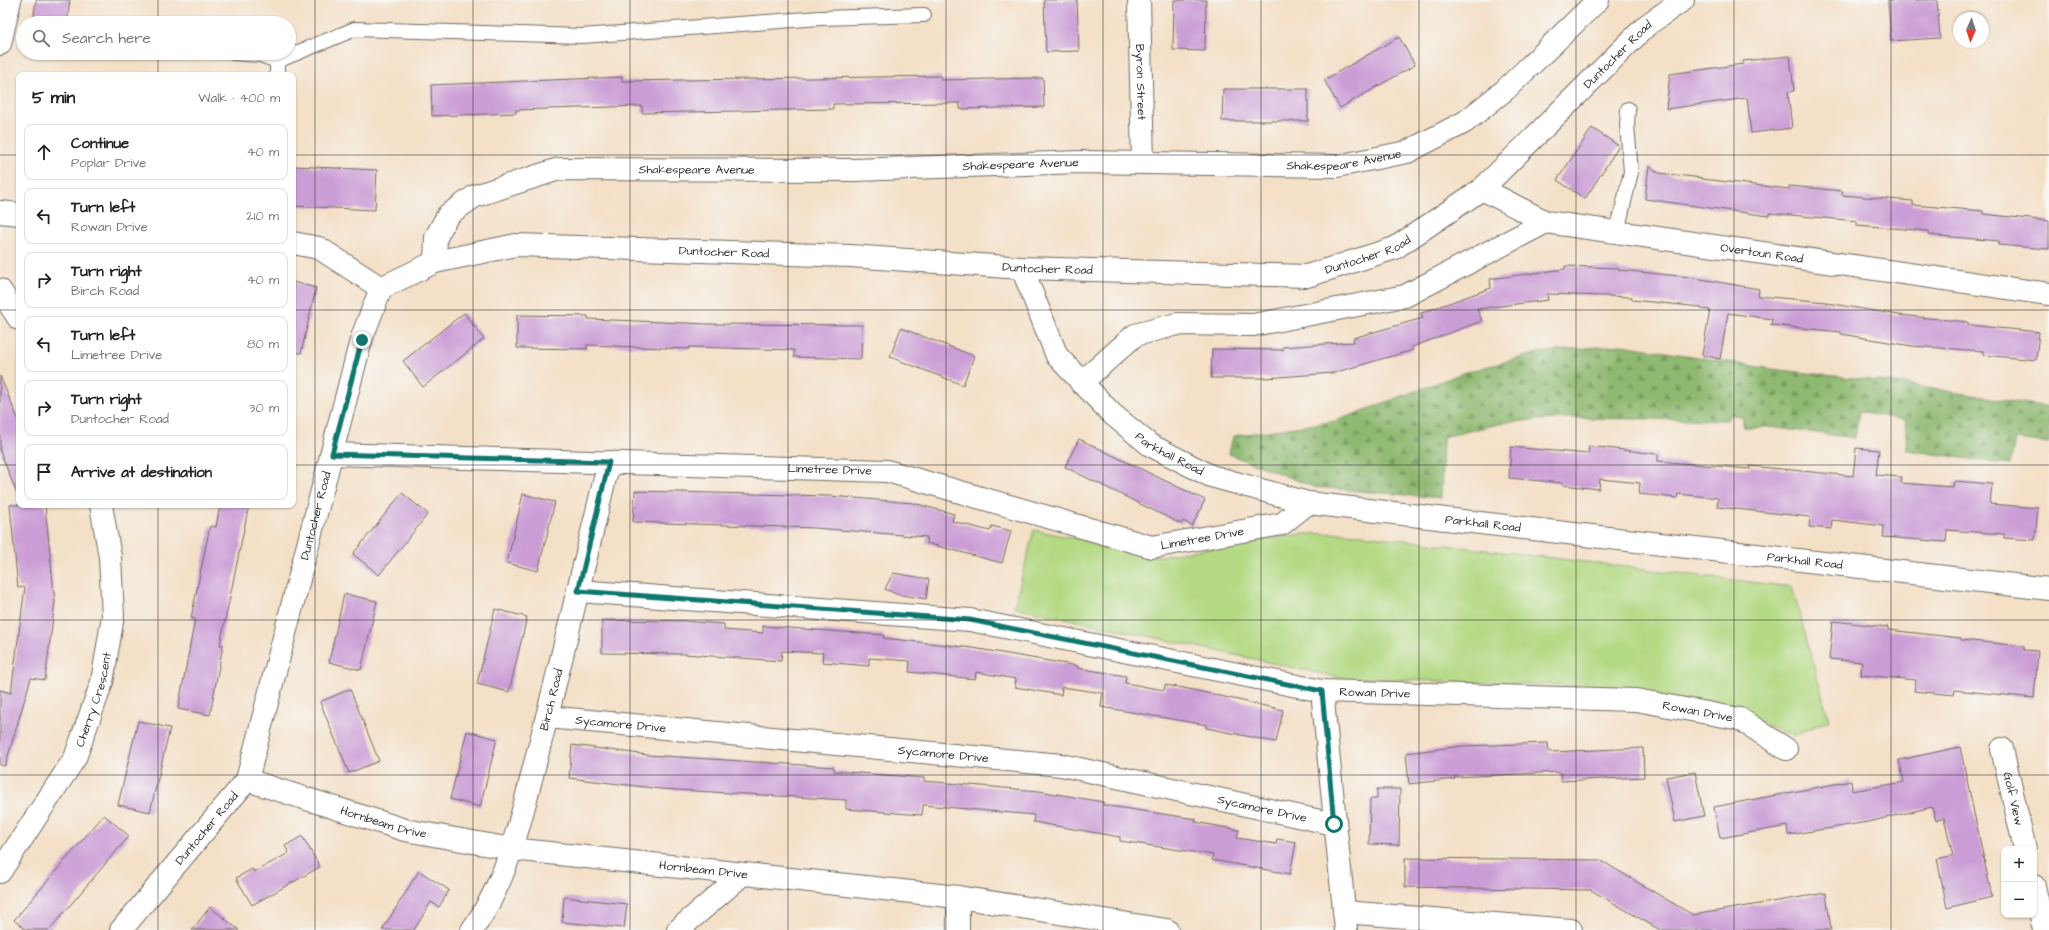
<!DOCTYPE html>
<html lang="en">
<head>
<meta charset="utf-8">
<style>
	:root { --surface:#fff; --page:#f6f6f6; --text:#222; --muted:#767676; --line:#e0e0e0 }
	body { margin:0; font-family:"Architects Daughter",sans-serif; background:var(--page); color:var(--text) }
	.controls { position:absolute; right:12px; bottom:12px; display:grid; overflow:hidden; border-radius:8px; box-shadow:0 1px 3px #0004 }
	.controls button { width:36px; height:36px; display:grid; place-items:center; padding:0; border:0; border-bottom:1px solid var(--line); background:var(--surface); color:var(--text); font:20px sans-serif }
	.compass { position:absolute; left:1953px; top:12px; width:36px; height:36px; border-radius:50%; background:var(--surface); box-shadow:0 1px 3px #0004; rotate:183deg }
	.stop { position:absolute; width:12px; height:12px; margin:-9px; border:3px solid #0f766e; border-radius:50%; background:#fff }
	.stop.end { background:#0f766e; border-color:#fff; box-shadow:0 1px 4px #0008 }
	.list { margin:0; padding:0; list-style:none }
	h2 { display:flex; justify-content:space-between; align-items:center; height:52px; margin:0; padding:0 16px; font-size:17px }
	h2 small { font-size:13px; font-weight:400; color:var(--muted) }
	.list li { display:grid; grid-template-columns:26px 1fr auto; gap:12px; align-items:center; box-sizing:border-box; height:56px; margin:0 8px 8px; padding:0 8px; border:1px solid var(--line); border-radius:8px }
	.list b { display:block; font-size:15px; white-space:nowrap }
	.list p { margin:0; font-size:13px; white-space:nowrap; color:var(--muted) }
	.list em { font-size:13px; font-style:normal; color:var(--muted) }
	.icon { flex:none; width:22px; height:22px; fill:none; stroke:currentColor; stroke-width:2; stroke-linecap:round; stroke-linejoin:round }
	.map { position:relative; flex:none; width:2049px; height:930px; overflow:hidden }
	.search { position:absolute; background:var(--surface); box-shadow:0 1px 3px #0004; left:16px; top:16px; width:280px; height:44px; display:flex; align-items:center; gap:10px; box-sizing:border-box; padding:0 14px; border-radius:22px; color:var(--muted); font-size:15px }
	.panel { position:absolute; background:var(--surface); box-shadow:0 1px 3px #0004; left:16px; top:72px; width:280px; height:436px; border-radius:8px }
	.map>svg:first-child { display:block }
	.grass { fill:#b4d983; stroke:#708257 }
	.forest { fill:url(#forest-firs); stroke:#5d724e }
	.building { fill:#cb9dd6 }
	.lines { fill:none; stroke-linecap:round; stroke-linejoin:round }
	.lane-casing { stroke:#716a62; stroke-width:16 }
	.street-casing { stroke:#716a62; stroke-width:24 }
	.secondary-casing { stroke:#716a62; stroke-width:24 }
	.lane { stroke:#fff; stroke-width:14 }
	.street { stroke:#fff; stroke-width:22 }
	.secondary { stroke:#fff; stroke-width:22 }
	.route { stroke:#0f766e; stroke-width:5 }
	.grid { fill:none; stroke:#2b2b2b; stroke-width:1; stroke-opacity:0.55 }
	.labels { text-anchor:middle; stroke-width:4; stroke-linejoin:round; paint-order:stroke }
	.street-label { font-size:12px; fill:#2b2b2b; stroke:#f6f6f2 }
</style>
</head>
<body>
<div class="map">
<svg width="2049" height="930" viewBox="0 0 2049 930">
	<defs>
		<pattern id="forest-firs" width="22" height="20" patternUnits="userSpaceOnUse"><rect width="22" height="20" fill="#8fb971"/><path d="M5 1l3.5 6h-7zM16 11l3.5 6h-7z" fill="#75975d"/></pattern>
	</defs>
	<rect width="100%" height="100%" fill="#f6f6f2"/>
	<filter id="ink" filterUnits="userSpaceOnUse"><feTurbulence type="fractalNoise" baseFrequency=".025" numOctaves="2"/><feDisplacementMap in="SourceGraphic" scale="8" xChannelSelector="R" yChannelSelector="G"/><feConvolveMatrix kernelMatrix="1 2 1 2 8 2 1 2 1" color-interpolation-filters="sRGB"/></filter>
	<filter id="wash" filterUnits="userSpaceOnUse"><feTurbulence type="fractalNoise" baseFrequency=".012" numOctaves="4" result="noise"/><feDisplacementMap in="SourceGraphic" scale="16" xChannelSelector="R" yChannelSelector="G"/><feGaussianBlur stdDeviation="0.9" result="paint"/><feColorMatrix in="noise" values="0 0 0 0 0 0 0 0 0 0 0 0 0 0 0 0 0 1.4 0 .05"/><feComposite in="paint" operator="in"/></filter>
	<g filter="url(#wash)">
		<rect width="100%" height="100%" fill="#f4e0c7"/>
		<path class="grass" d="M 1034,530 L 1161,556 L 1301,534 L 1347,533 L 1792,587 L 1829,720 L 1793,736 L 1726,707 L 1560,685 L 1341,678 L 1014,607 Z"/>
		<path class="forest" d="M 1622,345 L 1772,369 L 1888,382 L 2049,407 L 2049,443 L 2015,439 L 2010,465 L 1907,450 L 1905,420 L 1859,412 L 1855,438 L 1769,427 L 1743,427 L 1743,418 L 1731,414 L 1727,420 L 1569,418 L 1507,422 L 1443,437 L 1441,498 L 1314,487 L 1229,454 L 1233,436 L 1336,421 L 1463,373 L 1542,352 Z"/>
		<g id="blocks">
			<g class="building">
				<path d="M 36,0 L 70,0 L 67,23 L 33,23 Z"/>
				<path d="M 1044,0 L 1077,0 L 1079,51 L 1046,52 Z"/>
				<path d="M 1174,0 L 1206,0 L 1205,51 L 1173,50 Z"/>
				<path d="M 1888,0 L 1937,0 L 1940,38 L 1891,41 Z"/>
				<path d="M 1399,37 L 1415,65 L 1340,108 L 1324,80 Z"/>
				<path d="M 1790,56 L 1794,91 L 1788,92 L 1792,128 L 1751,133 L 1747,98 L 1666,109 L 1670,74 L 1743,64 L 1743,61 Z"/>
				<path d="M 941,76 L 941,80 L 1043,78 L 1044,107 L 960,109 L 960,103 L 833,104 L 833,109 L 642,113 L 642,106 L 516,110 L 516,113 L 432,116 L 431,85 L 622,77 L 622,81 Z"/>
				<path d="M 1223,89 L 1308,89 L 1308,121 L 1222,121 Z"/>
				<path d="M 1592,128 L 1619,146 L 1585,199 L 1557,180 Z"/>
				<path d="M 294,166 L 377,170 L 375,210 L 293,206 Z"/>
				<path d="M 1649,166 L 1659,173 L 1702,178 L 1702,179 L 1789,189 L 1789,186 L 1843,191 L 1842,195 L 1913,201 L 1913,205 L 1983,211 L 1983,214 L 2049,221 L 2049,249 L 1998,245 L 1999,241 L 1928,235 L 1928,231 L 1857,225 L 1857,221 L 1769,213 L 1769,216 L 1645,199 Z"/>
				<path d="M 1565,266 L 1619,268 L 1619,270 L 1689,277 L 1759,289 L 1758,296 L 1827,302 L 1827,303 L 1899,315 L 1968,322 L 1968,325 L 2039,332 L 2036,360 L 1983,355 L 1983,351 L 1912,346 L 1841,334 L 1841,332 L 1771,325 L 1772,319 L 1728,313 L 1720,359 L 1702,355 L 1710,310 L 1701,309 L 1701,307 L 1632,300 L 1632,297 L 1547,294 L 1548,300 L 1477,309 L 1482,321 L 1412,347 L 1413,350 L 1333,373 L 1266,378 L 1211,378 L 1212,349 L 1283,350 L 1283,347 L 1354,342 L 1353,338 L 1423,318 L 1421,313 L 1491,288 L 1490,279 L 1565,269 Z"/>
				<path d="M 293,282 L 316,288 L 301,353 L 293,352 Z"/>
				<path d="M 464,313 L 484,339 L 423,387 L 403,361 Z"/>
				<path d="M 517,315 L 588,316 L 588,319 L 708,324 L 862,325 L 861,359 L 794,357 L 794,350 L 689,347 L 689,349 L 587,345 L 587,349 L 517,348 Z"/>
				<path d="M 901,328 L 974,356 L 963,385 L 890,357 Z"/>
				<path d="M 0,376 L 19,421 L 18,496 L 0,451 Z"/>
				<path d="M 1079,439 L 1205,500 L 1192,526 L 1183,521 L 1181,524 L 1065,467 Z"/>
				<path d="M 1589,446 L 1658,454 L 1658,461 L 1750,469 L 1750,466 L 1853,476 L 1856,448 L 1879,450 L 1876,475 L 1902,477 L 1901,483 L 1953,487 L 1954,481 L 1992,484 L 1990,504 L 2038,508 L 2035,540 L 2004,538 L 2004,534 L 1947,530 L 1946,542 L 1883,537 L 1884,526 L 1832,520 L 1831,529 L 1809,527 L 1810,517 L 1717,507 L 1718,498 L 1678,494 L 1677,498 L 1639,494 L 1640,483 L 1600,479 L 1599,489 L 1563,485 L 1563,483 L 1509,478 L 1511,447 L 1588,454 Z"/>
				<path d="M 635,491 L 831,496 L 913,503 L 954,514 L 952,521 L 990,531 L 992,526 L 1011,531 L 1002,563 L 926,543 L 927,537 L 815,528 L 633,522 Z"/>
				<path d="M 402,493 L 428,514 L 379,575 L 353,554 Z"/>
				<path d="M 523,494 L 555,502 L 538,571 L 507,563 Z"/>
				<path d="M 10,505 L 45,505 L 55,602 L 45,680 L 31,678 L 5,766 L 0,765 L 0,690 L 11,693 L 25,587 L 18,588 Z"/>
				<path d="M 220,505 L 249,505 L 220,645 L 223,645 L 210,715 L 178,709 L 195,619 L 191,618 L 210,526 L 216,527 Z"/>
				<path d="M 893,573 L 929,579 L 926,599 L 896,594 L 885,589 Z"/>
				<path d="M 344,594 L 377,601 L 361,670 L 329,662 Z"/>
				<path d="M 495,609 L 527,617 L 509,692 L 477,684 Z"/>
				<path d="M 602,620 L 683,621 L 724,624 L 724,630 L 763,633 L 763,626 L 884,635 L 883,638 L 973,648 L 1078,666 L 1077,668 L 1126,676 L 1125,683 L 1164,690 L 1165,685 L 1184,688 L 1283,710 L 1276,742 L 1206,728 L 1207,725 L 1101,707 L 1103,693 L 1062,687 L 1061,695 L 1015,687 L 1016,679 L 976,672 L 975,679 L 909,672 L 910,661 L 869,658 L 869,666 L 822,662 L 823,653 L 782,651 L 781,661 L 684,654 L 602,653 Z"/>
				<path d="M 1833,621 L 1888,627 L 1888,630 L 1961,638 L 1961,640 L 2024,646 L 2024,650 L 2038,651 L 2034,698 L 1955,690 L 1954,695 L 1914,691 L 1916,680 L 1861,675 L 1862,662 L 1829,659 Z"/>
				<path d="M 350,689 L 379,761 L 349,773 L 320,702 Z"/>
				<path d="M 138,721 L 170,728 L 150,812 L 118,805 Z"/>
				<path d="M 467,731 L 497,739 L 480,807 L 450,799 Z"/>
				<path d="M 1548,743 L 1549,752 L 1643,748 L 1644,777 L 1561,781 L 1560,772 L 1454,777 L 1455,779 L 1409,784 L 1406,753 L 1463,746 Z"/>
				<path d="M 572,745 L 648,755 L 834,767 L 834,771 L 924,778 L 924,781 L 1039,791 L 1103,802 L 1103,805 L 1196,819 L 1195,822 L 1239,830 L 1237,838 L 1276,844 L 1277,839 L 1296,842 L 1290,874 L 1212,860 L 1213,855 L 1120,841 L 1120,837 L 1033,822 L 1034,815 L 923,805 L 922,815 L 846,809 L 846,800 L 661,789 L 569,778 Z"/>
				<path d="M 1960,747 L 1992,897 L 1947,908 L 1937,859 L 1953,855 L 1944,818 L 1936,821 L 1932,807 L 1868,822 L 1788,835 L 1787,826 L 1720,838 L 1714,807 L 1851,781 L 1852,791 L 1904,782 L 1899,760 Z"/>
				<path d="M 1695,772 L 1704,816 L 1675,822 L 1666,777 Z"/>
				<path d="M 1377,789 L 1400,789 L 1399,845 L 1369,844 L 1370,799 L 1377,799 Z"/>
				<path d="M 104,815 L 129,836 L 49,930 L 26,930 L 14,920 Z"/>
				<path d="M 302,836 L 320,867 L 252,905 L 236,878 L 252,869 L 254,872 L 289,853 L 285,846 Z"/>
				<path d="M 1405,858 L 1600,860 L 1693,915 L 1826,893 L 1831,930 L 1660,930 L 1591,890 L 1405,887 Z"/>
				<path d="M 419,871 L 449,890 L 439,907 L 431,902 L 414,930 L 382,930 Z"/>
				<path d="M 564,897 L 627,904 L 624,928 L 562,922 Z"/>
				<path d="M 210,907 L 239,930 L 192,930 Z"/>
			</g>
		</g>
	</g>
	<g filter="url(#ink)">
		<use href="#blocks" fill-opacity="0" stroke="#716a62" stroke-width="1"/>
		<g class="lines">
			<defs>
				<g id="lane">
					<path d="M 233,53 L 260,55 L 277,61 L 355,29 L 582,36 L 820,18 L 924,15"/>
					<path d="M 277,75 L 277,61"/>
					<path d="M 1617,232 L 1631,172 L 1627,125 L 1628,109"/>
				</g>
				<g id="street">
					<path id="s1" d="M 1139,0 L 1143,163"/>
					<path d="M 0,44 L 10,0"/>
					<path id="s2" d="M 1482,189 L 1546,222 L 2049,294"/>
					<path id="s3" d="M 435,262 L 436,237 L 448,215 L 475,196 L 559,169 L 854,170 L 1080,162 L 1337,166 L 1407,152 L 1465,122 L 1505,90 L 1598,0"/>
					<path id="s4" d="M 1022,268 L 1057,356 L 1112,414 L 1150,445 L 1211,476 L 1308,503 L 2049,589"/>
					<path d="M 0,290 L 19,319"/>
					<path d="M 1081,383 L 1135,335 L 1177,324 L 1253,325 L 1405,296 L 1546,222"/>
					<path id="s5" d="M 332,454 L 887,471 L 1152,547 L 1282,524 L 1308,503"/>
					<path id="s6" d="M 578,591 L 970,620 L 1322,691 L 1636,700 L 1740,719 L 1786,749"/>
					<path d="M 1322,691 L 1346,930"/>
					<path id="s7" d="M 547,717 L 1061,765 L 1334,824"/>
					<path id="s8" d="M 2002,749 L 2025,849"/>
					<path id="s9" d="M 247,780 L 405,830 L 512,849 L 958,897 L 1167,930"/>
					<path id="s10" d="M 0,872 L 75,758 L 102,682 L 113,616 L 110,557 L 101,505"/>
					<path d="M 2034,886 L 2044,930"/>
					<path d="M 958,897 L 958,930"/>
					<path d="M 1344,912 L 1571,930"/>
					<path id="s11" d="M 472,930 C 511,876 523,808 540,744 C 564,650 586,556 609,462"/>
					<path d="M 678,930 L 742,875"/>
				</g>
				<g id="secondary">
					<path d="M 0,212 L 19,214"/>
					<path d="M 293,243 L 319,248 L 381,288"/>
					<path id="s12" d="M 121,930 L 247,780 L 361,340 L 381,288 L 435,262 L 516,245 L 850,256 L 1022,268 L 1307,276 L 1395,248 L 1482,189 L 1647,25 L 1683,0"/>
				</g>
			</defs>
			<use href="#lane" class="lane-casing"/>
			<use href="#street" class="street-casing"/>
			<use href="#secondary" class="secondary-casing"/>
			<use href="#lane" class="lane"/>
			<use href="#street" class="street"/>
			<use href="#secondary" class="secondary"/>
		</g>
	</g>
	<g class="lines" filter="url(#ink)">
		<path class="route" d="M 362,340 L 332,454 L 609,462 L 578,591 L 970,620 L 1322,691 L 1334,824"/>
	</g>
	<path class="grid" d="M 158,0 L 158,23M 315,0 L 315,930M 473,0 L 473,930M 630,0 L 630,930M 788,0 L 788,930M 946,0 L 946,930M 1103,0 L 1103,930M 1261,0 L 1261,930M 1419,0 L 1419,930M 1576,0 L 1576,930M 1734,0 L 1734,930M 1891,0 L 1891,930M 158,53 L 158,75M 0,155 L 19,155M 293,155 L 2049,155M 0,310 L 19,310M 293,310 L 2049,310M 0,465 L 19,465M 293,465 L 2049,465M 158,505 L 158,930M 0,620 L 2049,620M 0,775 L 2049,775"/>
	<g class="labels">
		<g class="street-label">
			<text dy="4" stroke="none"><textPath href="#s12" startOffset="2029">Duntocher Road</textPath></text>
			<text dy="4" stroke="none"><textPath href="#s1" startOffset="82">Byron Street</textPath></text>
			<text dy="4" stroke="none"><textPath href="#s3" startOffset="957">Shakespeare Avenue</textPath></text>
			<text dy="4" stroke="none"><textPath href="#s3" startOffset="633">Shakespeare Avenue</textPath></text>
			<text dy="4" stroke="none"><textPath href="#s3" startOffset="309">Shakespeare Avenue</textPath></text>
			<text dy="4" stroke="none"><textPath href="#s12" startOffset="1057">Duntocher Road</textPath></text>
			<text dy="4" stroke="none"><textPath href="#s12" startOffset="1705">Duntocher Road</textPath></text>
			<text dy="4" stroke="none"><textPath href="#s2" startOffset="290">Overtoun Road</textPath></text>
			<text dy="4" stroke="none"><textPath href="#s12" startOffset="1381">Duntocher Road</textPath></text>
			<text dy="4" stroke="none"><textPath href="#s4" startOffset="245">Parkhall Road</textPath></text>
			<text dy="4" stroke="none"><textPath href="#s5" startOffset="498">Limetree Drive</textPath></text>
			<text dy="4" stroke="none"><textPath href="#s12" startOffset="469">Duntocher Road</textPath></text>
			<text dy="4" stroke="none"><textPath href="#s4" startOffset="569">Parkhall Road</textPath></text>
			<text dy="4" stroke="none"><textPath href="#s5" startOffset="882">Limetree Drive</textPath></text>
			<text dy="4" stroke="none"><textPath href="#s4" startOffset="893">Parkhall Road</textPath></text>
			<text dy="4" stroke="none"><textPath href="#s6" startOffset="805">Rowan Drive</textPath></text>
			<text dy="4" stroke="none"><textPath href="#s10" startOffset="198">Cherry Crescent</textPath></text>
			<text dy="4" stroke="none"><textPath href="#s11" startOffset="245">Birch Road</textPath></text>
			<text dy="4" stroke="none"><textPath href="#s6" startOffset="1129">Rowan Drive</textPath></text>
			<text dy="4" stroke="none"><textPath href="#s7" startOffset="74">Sycamore Drive</textPath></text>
			<text dy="4" stroke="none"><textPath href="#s7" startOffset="398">Sycamore Drive</textPath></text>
			<text dy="4" stroke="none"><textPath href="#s8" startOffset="51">Golf View</textPath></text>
			<text dy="4" stroke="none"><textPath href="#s7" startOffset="722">Sycamore Drive</textPath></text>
			<text dy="4" stroke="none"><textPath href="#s9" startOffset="143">Hornbeam Drive</textPath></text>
			<text dy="4" stroke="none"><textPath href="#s12" startOffset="133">Duntocher Road</textPath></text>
			<text dy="4" stroke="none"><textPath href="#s9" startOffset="467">Hornbeam Drive</textPath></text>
		</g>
	</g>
</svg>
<div class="controls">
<button>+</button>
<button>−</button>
</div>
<svg class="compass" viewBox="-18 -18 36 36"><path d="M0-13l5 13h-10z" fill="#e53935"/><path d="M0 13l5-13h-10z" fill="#767676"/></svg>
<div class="stop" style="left:1334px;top:824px"></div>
<div class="stop end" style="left:362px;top:340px"></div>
<div class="search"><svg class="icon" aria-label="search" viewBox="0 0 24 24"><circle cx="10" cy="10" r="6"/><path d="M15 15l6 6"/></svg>Search here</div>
<section class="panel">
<h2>5 min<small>Walk · 400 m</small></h2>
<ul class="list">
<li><svg class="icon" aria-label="ahead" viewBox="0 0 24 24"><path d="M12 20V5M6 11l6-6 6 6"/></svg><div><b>Continue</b><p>Poplar Drive</p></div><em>40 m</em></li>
<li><svg class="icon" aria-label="left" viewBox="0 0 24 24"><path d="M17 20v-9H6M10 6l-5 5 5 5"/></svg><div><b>Turn left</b><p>Rowan Drive</p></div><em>210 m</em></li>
<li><svg class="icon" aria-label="right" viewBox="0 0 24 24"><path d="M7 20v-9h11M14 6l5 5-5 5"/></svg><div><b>Turn right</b><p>Birch Road</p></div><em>40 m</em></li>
<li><svg class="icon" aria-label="left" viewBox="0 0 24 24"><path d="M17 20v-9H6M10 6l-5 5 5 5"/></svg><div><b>Turn left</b><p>Limetree Drive</p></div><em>80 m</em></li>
<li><svg class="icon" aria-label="right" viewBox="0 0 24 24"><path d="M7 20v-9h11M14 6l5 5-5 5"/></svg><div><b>Turn right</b><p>Duntocher Road</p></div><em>30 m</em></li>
<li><svg class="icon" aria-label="arrive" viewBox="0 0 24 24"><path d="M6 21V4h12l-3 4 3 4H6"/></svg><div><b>Arrive at destination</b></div></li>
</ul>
</section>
</div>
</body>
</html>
